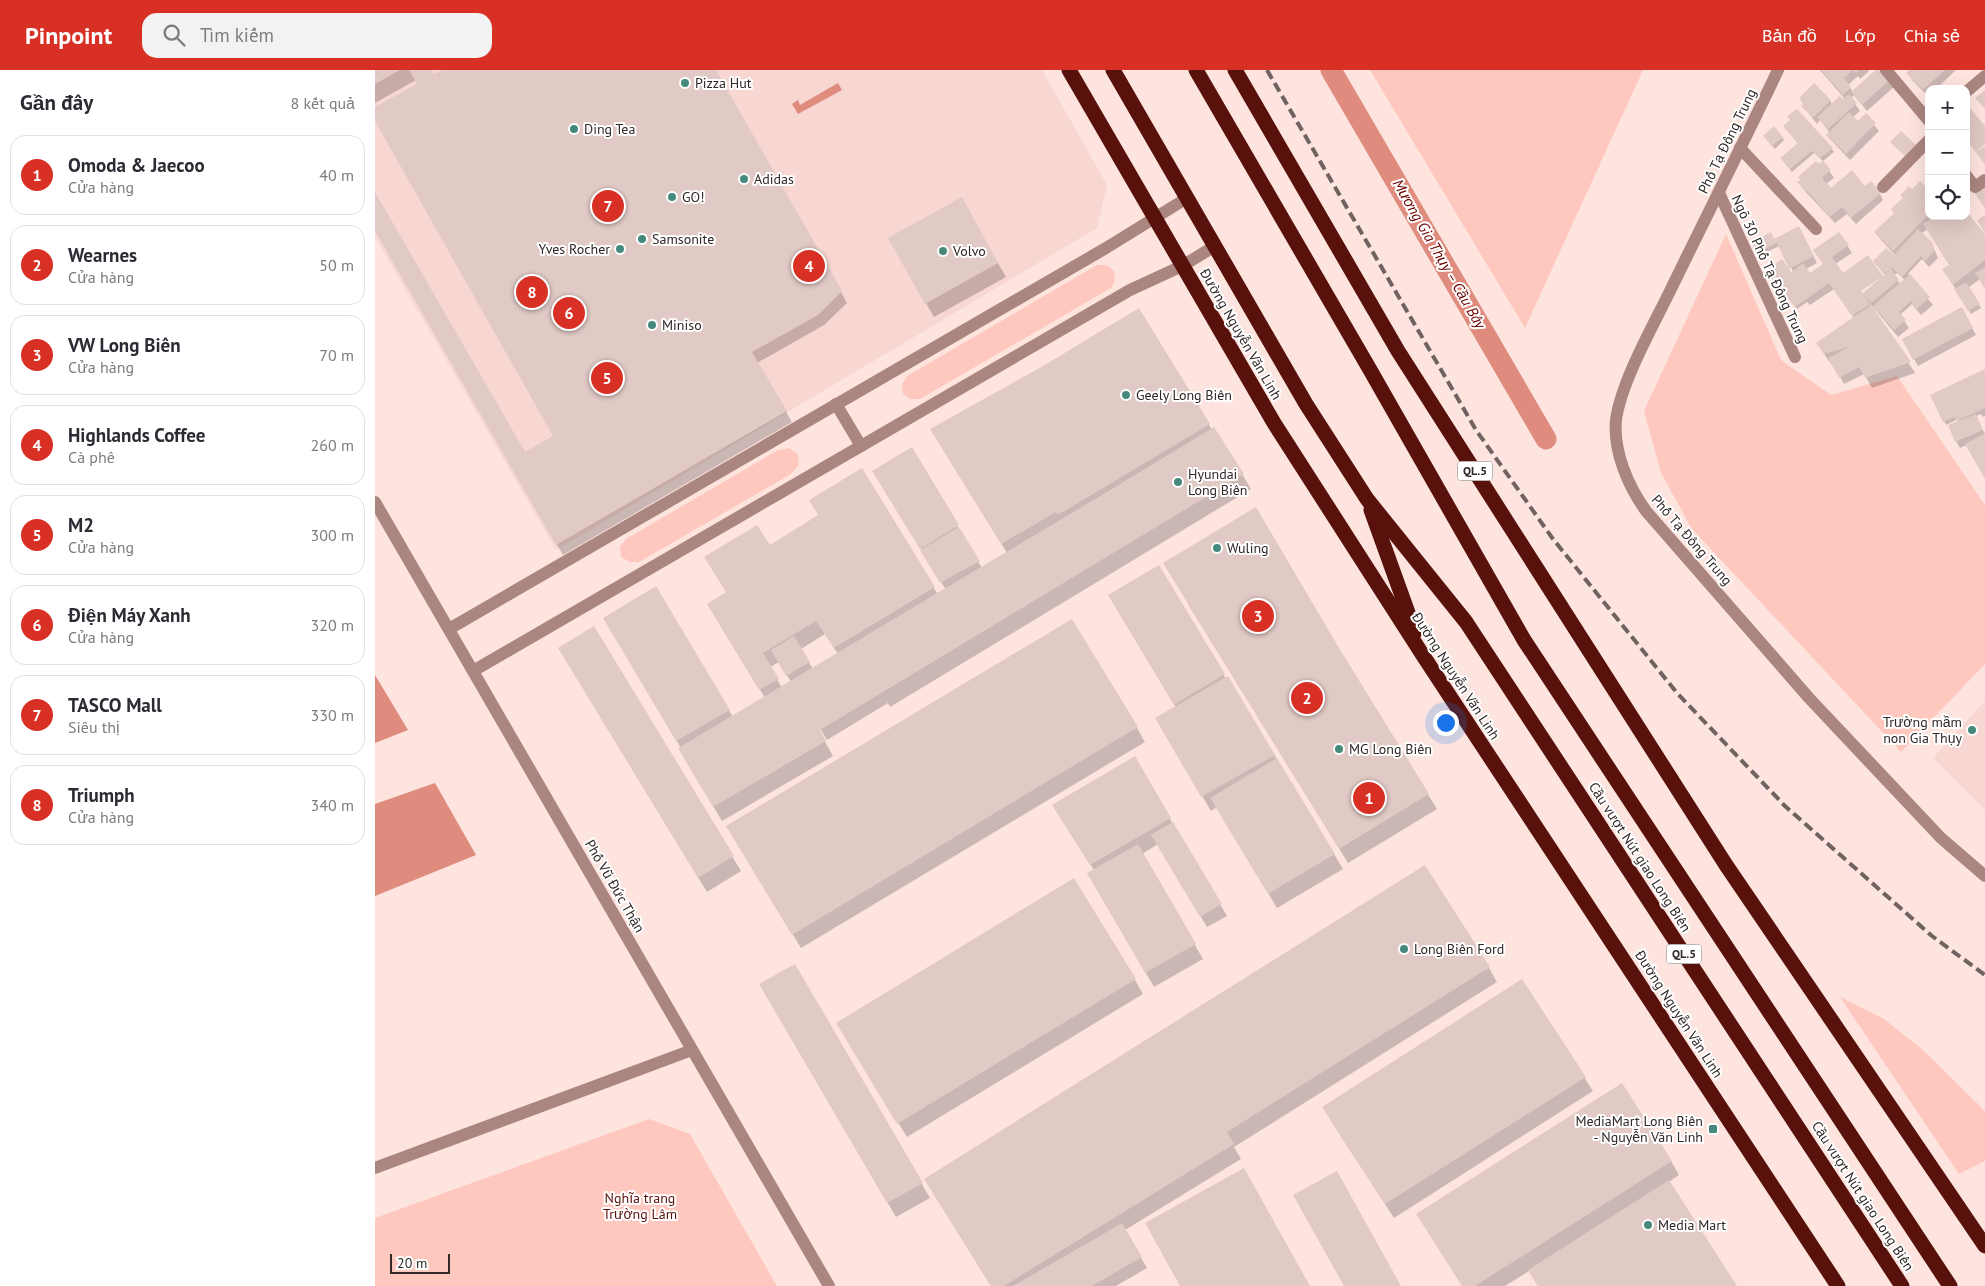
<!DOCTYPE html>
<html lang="vi">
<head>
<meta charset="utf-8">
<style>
	:root { --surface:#fff; --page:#f2f2f3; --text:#2b2b33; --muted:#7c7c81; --line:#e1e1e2; --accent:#d93025 }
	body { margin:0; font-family:"PT Sans",sans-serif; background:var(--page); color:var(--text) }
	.controls { position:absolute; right:15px; top:15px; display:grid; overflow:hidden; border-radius:10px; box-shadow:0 5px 20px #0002 }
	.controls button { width:45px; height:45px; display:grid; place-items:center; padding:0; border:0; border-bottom:1px solid var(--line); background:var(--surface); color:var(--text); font:25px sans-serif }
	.scale { position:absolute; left:15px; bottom:12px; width:60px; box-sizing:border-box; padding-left:5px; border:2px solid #302726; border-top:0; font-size:14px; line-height:18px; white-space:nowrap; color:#302726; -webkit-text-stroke:4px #fff; paint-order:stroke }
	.you { position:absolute; left:1070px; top:652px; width:18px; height:18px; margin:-12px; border:4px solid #fff; border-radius:50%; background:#1a73e8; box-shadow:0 0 0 8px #1a73e833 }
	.badge { display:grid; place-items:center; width:32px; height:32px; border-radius:50%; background:var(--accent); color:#fff; font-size:16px; font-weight:700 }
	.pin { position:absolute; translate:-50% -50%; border:2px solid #fff; box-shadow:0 1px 5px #0006 }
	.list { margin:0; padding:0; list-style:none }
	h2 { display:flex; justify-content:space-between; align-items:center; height:65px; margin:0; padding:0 20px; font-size:21px }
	h2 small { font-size:16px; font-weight:400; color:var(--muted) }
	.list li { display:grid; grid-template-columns:32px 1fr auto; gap:15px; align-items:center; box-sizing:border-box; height:80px; margin:0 10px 10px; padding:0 10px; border:1px solid var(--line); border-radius:15px }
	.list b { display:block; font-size:19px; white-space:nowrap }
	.list p { margin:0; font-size:16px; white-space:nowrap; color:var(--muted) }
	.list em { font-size:16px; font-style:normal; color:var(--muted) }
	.icon { flex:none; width:28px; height:28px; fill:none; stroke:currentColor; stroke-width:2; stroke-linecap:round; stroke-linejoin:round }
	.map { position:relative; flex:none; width:1610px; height:1216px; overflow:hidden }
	header { display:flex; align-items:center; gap:30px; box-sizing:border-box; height:70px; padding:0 25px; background:var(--accent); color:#fff }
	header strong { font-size:24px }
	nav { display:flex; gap:28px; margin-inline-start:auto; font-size:18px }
	.search { width:350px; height:45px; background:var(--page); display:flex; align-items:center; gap:12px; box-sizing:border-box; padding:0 18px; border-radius:15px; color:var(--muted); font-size:19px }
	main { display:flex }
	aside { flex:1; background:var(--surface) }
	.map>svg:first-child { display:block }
	.built { fill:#f8d6d1 }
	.green { fill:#ffc8be }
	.water { fill:#df8c7f }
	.shadow { fill:#0003; fill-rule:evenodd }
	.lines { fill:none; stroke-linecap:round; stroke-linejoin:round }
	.canal { stroke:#df8c7f; stroke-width:21 }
	.building { fill:#e1c9c5 }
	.minor { stroke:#ab8680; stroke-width:12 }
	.highway { stroke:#59120b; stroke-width:15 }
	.rail { stroke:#706260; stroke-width:4; stroke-dasharray:10 5; stroke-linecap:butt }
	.poi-dot { fill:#46897c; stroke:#fff; stroke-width:2 }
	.labels { text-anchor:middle; stroke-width:4; stroke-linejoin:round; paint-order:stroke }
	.shield { fill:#fff; stroke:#6e6867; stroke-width:1 }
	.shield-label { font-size:12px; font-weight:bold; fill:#302726 }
	.poi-label { font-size:14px; fill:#302726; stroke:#fff; text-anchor:start }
	.street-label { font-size:14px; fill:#302726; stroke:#fff }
	.park-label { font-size:14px; fill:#5b110a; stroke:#fff }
	.water-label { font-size:15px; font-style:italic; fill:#6b0301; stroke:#fff }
</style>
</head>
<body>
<header>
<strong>Pinpoint</strong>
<div class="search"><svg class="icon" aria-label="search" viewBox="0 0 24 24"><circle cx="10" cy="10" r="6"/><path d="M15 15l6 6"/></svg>Tìm kiếm</div>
<nav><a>Bản đồ</a><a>Lớp</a><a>Chia sẻ</a></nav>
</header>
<main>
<aside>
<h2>Gần đây<small>8 kết quả</small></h2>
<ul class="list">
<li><span class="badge">1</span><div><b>Omoda &amp; Jaecoo</b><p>Cửa hàng</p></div><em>40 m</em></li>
<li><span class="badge">2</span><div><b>Wearnes</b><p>Cửa hàng</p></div><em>50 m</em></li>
<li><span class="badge">3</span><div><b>VW Long Biên</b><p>Cửa hàng</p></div><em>70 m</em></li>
<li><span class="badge">4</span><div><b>Highlands Coffee</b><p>Cà phê</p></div><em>260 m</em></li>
<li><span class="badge">5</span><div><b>M2</b><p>Cửa hàng</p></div><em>300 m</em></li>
<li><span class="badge">6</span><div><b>Điện Máy Xanh</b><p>Cửa hàng</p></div><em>320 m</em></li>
<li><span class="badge">7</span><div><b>TASCO Mall</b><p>Siêu thị</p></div><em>330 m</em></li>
<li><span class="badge">8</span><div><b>Triumph</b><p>Cửa hàng</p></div><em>340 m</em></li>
</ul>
</aside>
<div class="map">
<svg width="1610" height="1216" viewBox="0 0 1610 1216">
	<rect width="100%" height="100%" fill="#fde4df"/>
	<g class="built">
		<path d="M 0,0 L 667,0 L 732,115 L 722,158 L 181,480 L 0,167 Z"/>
		<path d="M 1610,631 L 1610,740 L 1558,688 Z"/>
	</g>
	<g class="green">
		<path d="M 995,0 L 1268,0 L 1150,258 Z"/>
		<path d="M 1351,164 L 1406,290 L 1456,325 L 1522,306 L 1610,435 L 1610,594 L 1526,682 L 1317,459 L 1286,403 L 1269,341 Z"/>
		<path d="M 722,195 L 732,195 L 739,201 L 740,210 L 736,218 L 545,329 L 535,329 L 528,324 L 527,314 L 532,306 Z"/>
		<path d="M 414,378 L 423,384 L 424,395 L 416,404 L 264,492 L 255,492 L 246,487 L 245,477 L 251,469 L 403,380 Z"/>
		<path d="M 1465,927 L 1509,949 L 1548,980 L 1610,1041 L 1610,1091 L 1584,1104 Z"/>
		<path d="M 274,1049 L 315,1064 L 402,1216 L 0,1216 L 0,1148 Z"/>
	</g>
	<g class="water">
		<path d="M 463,13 L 467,20 L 423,44 L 417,34 L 423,30 L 425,35 Z"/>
		<path d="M 0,605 L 33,660 L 0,673 Z"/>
		<path d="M 60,713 L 101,785 L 0,826 L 0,734 Z"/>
	</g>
	<g class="shadow">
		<path d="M 0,0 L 57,0 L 55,1 L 58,6 L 69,0 L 340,0 L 472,233 L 449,255 L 382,293 L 417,352 L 188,485 L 0,159 L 0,124 L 150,383 L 179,366 L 0,49 L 0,38 L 44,14 L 41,10 L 0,33 Z"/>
		<path d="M 1445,0 L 1493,0 L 1494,1 L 1485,9 L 1483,6 L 1473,15 L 1478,22 L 1503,0 L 1520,16 L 1492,41 L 1479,25 L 1476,28 L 1485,41 L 1478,47 L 1482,52 L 1491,45 L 1504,61 L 1475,90 L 1454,68 L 1453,65 L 1455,63 L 1445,50 L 1442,54 L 1428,36 L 1429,35 L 1425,28 L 1455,30 L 1457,35 L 1470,29 Z"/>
		<path d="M 1536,0 L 1581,0 L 1561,19 L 1554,19 L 1553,26 L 1537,10 L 1533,3 Z"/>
		<path d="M 1410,56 L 1457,79 L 1459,82 L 1448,91 L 1439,83 L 1417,102 L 1408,91 L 1423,74 Z"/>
		<path d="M 1399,58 L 1409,70 L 1400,79 L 1391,69 Z"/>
		<path d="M 1448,92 L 1459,108 L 1451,114 L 1456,120 L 1490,117 L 1505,124 L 1508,130 L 1481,154 L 1472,144 L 1460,153 L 1428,119 L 1424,113 Z"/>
		<path d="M 1537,121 L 1554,122 L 1554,146 L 1591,146 L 1610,166 L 1610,217 L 1605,209 L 1593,218 L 1606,238 L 1596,244 L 1575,210 L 1575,196 L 1552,159 L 1546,164 L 1557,174 L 1563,188 L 1554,197 L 1547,189 L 1533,204 L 1558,235 L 1546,245 L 1537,234 L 1525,245 L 1534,258 L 1523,267 L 1494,232 L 1540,303 L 1497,318 L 1489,304 L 1469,314 L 1458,294 L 1456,294 L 1449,284 L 1479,248 L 1459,219 L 1435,235 L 1432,232 L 1422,239 L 1414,227 L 1412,229 L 1395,205 L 1418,207 L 1418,201 L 1404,176 L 1386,185 L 1379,172 L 1427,164 L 1442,193 L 1431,199 L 1435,205 L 1449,195 L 1464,163 L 1477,183 L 1460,194 L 1468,204 L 1488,225 L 1511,206 L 1504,198 L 1520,185 L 1505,169 L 1501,162 L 1520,144 ZM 1522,203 L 1530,210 L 1525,214 L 1519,205 Z"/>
		<path d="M 586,129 L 631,207 L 559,247 L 514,169 Z"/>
		<path d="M 1586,239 L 1601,265 L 1543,296 L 1528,270 Z"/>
		<path d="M 764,240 L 837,360 L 839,358 L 876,419 L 515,637 L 513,633 L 452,670 L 443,655 L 441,656 L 458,686 L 347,751 L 304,679 L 306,678 L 229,548 L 281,518 L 358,647 L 390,628 L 334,534 L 352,523 L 394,477 L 444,445 L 486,400 L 563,525 L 571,520 L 499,401 L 536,379 L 607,498 L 632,483 L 565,374 L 668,298 ZM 450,564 L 463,584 L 438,599 L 426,579 ZM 404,592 L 416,612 L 407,618 L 395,597 Z"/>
		<path d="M 1610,300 L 1610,346 L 1608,347 L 1606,344 L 1601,346 L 1610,364 L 1610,406 L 1592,375 L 1585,378 L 1581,371 L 1584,352 L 1583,349 L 1571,355 L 1557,326 Z"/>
		<path d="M 783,497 L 851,609 L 853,608 L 968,799 L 902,838 L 842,737 L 836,741 L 782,649 L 801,637 L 743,540 Z"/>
		<path d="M 813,534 L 960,574 L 1062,739 L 973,793 Z"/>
		<path d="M 219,558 L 366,801 L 332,822 L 193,592 Z"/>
		<path d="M 762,658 L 770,672 L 426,878 L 361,770 Z"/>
		<path d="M 759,688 L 852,846 L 832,857 L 783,774 L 767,784 L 828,889 L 779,917 L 714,804 L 719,800 L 687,750 Z"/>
		<path d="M 420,896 L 555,1128 L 521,1147 L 386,915 Z"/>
		<path d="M 1114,898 L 1122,912 L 859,1077 L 866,1089 L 750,1160 L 772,1198 L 741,1216 L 616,1216 L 559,1124 Z"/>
		<path d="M 760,910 L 768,924 L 532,1067 L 471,968 Z"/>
		<path d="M 1209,1007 L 1218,1021 L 1019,1148 L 956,1051 Z"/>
		<path d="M 1296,1091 L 1304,1105 L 1294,1112 L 1361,1216 L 1163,1216 L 1154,1201 L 1130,1216 L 1087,1216 Z"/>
	</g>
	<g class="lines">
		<path class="canal" d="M 956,0 L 1171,369"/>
	</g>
	<g class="building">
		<path d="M 0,0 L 25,0 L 0,14 Z"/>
		<path d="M 34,0 L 56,0 L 59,4 L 67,0 L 341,0 L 467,221 L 443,245 L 377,282 L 412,341 L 181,475 L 0,161 L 0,122 L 150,382 L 178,366 L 0,51 L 0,37 L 42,14 Z"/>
		<path d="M 1446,0 L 1484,0 L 1481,3 L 1478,0 L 1469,8 L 1476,17 L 1468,25 Z"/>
		<path d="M 1501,0 L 1510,0 L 1517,8 L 1487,35 L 1476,22 Z"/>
		<path d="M 1534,0 L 1570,0 L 1548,20 L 1531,3 Z"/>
		<path d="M 1439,13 L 1456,30 L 1438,48 L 1426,36 L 1429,33 L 1424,28 Z"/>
		<path d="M 1610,20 L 1610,39 L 1600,28 Z"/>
		<path d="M 1474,24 L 1482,33 L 1453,59 L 1442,47 L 1465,26 L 1468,29 Z"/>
		<path d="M 1595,38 L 1610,56 L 1610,74 L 1601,82 L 1591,70 L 1591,41 Z"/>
		<path d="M 1422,39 L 1458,78 L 1445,88 L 1437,81 L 1415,99 L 1405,88 L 1423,73 L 1408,56 L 1415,50 L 1412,46 Z"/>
		<path d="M 1474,42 L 1483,51 L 1491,43 L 1501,53 L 1471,84 L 1451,65 Z"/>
		<path d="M 1399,56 L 1408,67 L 1397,76 L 1388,66 Z"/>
		<path d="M 1526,61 L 1544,78 L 1533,89 L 1515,72 Z"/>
		<path d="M 1610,76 L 1610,95 L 1601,82 Z"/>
		<path d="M 1441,91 L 1444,94 L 1448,91 L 1456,100 L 1447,108 L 1456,118 L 1477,100 L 1490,116 L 1496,111 L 1506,123 L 1476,148 L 1467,137 L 1455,147 L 1432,121 L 1431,122 L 1422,112 L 1426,110 L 1423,107 Z"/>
		<path d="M 1545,111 L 1554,120 L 1554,144 L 1518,181 L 1499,162 L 1519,143 L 1516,139 L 1528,128 L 1525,125 L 1534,116 L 1537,119 Z"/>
		<path d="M 1610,115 L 1610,139 L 1599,122 Z"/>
		<path d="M 587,127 L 623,193 L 550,234 L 513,168 Z"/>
		<path d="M 1591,141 L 1610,164 L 1610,190 L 1578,215 L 1567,199 L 1574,195 L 1548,154 L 1560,146 L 1591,146 Z"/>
		<path d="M 1610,145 L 1610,163 L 1602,150 Z"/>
		<path d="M 1424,156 L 1439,186 L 1414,199 L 1402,173 L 1383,182 L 1377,172 L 1396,162 L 1399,169 Z"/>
		<path d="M 1543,159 L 1558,173 L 1559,181 L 1550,191 L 1546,186 L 1527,207 L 1517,198 L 1509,204 L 1498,191 L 1511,178 L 1519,185 Z"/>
		<path d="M 1464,162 L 1474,175 L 1457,187 L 1468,203 L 1493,185 L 1508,206 L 1486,221 L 1488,223 L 1516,199 L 1524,210 L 1496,233 L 1489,224 L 1495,234 L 1477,246 L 1454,213 L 1420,237 L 1393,204 L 1396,203 L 1393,199 L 1407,189 L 1416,202 L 1428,193 L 1435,203 L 1448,194 L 1438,180 Z"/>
		<path d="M 1610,197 L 1610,219 L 1600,203 Z"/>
		<path d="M 1535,204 L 1555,227 L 1542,239 L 1536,231 L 1524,242 L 1531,250 L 1519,260 L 1498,236 Z"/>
		<path d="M 1591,212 L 1605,234 L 1593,241 L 1579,219 Z"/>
		<path d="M 1496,235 L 1536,292 L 1490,308 L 1484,297 L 1464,308 L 1453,288 L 1474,277 L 1449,284 L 1441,273 Z"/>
		<path d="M 1587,237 L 1598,258 L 1538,290 L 1527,269 Z"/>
		<path d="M 764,238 L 835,354 L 683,445 L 681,442 L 626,474 L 555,359 L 668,296 Z"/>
		<path d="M 1610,299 L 1610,338 L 1582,351 L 1580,347 L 1568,352 L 1555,325 Z"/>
		<path d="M 1601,344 L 1608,360 L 1580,372 L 1573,355 Z"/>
		<path d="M 839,357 L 869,404 L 445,660 L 451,671 L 338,737 L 303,678 L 737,419 Z"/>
		<path d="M 1610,363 L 1610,409 L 1590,374 Z"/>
		<path d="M 537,377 L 584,455 L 545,479 L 497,401 Z"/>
		<path d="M 487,398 L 560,517 L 459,578 L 441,551 L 388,583 L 404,609 L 384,620 L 332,534 L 351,522 L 329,487 L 382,455 L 395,475 L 443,445 L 434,430 Z"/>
		<path d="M 881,437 L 961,573 L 1054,724 L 964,779 L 788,493 Z"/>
		<path d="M 584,457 L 605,491 L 565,513 L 545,480 Z"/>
		<path d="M 784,495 L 850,604 L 799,635 L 733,525 Z"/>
		<path d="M 281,516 L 355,640 L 301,671 L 228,548 Z"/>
		<path d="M 697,549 L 763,657 L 417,865 L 351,756 Z"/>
		<path d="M 219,556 L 359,786 L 323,808 L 183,578 Z"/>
		<path d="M 419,566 L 435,592 L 411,606 L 396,580 Z"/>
		<path d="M 853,606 L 900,685 L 826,727 L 780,648 Z"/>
		<path d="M 760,686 L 796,748 L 715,795 L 677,735 Z"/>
		<path d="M 902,688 L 960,784 L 893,824 L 835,728 Z"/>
		<path d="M 798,752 L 847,834 L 825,847 L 776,765 Z"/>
		<path d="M 763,774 L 821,874 L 770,903 L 712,803 Z"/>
		<path d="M 1050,795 L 1115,897 L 852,1062 L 859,1074 L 629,1216 L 616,1216 L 549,1109 Z"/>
		<path d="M 699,808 L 761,909 L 522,1054 L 461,953 Z"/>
		<path d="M 420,894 L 548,1113 L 512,1133 L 384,914 Z"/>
		<path d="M 1147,909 L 1211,1007 L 1010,1134 L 947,1037 Z"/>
		<path d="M 1247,1013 L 1297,1091 L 1100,1216 L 1087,1216 L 1041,1144 Z"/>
		<path d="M 869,1098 L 935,1216 L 805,1216 L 770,1153 Z"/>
		<path d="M 962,1101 L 1026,1216 L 969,1216 L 918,1125 Z"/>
		<path d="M 1294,1110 L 1362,1216 L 1163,1216 L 1153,1200 Z"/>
		<path d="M 747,1153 L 767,1187 L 717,1216 L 638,1216 Z"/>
	</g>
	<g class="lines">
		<g class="minor">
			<path d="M 1403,0 C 1368,74 1331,147 1295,221 C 1278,256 1246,312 1241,350 C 1238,381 1253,416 1271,441 L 1434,628 L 1566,768 L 1610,806"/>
			<path d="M 1511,0 L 1554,51"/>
			<path d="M 1591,22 L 1610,6"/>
			<path d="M 1365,78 L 1441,159"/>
			<path d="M 1591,105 L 1600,117 L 1610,110"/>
			<path d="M 1508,117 L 1554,70"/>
			<path d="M 1344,123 L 1420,287"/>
			<path d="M 461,334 L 486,376"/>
			<path d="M 0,432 L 454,1216"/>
			<path d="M 74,559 L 731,178 L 812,128"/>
			<path d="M 98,601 L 755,220 L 807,196 L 840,176"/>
			<path d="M 0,1098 L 317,980"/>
		</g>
		<g class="highway">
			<path d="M 694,0 L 899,353 L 1049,587 L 1463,1216"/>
			<path d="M 738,0 L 931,334 L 992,429 L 1091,552 L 1527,1216"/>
			<path d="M 821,0 L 994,298 L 1149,570 L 1575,1216"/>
			<path d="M 860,0 L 1023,281 L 1351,795 L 1610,1176"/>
			<path d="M 996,440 L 1040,562"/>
		</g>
		<path class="rail" d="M 892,0 L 1101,360 L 1178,469 L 1302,623 L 1410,736 L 1557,866 L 1610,905"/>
	</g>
	<g class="poi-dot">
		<circle cx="310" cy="13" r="5"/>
		<circle cx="199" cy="59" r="5"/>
		<circle cx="369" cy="109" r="5"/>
		<circle cx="297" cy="127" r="5"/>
		<circle cx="267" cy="169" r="5"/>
		<circle cx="245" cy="179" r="5"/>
		<circle cx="568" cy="181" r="5"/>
		<circle cx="277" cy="255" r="5"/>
		<circle cx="751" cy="325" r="5"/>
		<circle cx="803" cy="412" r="5"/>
		<circle cx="842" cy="478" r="5"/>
		<circle cx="1597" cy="660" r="5"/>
		<circle cx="964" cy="679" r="5"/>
		<circle cx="1029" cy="879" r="5"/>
		<rect x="1333" y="1054" width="10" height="10" rx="2.5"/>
		<circle cx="1273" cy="1155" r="5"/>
	</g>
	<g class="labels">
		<g class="shield">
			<rect x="1082.5" y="391.5" width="35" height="19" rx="4"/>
			<rect x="1291.5" y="874.5" width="35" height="19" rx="4"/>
		</g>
		<g class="shield-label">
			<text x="1100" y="405">QL.5</text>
			<text x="1309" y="888">QL.5</text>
		</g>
		<g class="poi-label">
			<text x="320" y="18">Pizza Hut</text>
			<text x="209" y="64">Ding Tea</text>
			<text x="379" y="114">Adidas</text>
			<text x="307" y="132">GO!</text>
			<text x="277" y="174">Samsonite</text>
			<text x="235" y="184" text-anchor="end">Yves Rocher</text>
			<text x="578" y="186">Volvo</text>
			<text x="287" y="260">Miniso</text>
			<text x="761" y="330">Geely Long Biên</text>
			<text x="813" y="409">Hyundai<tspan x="813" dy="16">Long Biên</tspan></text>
			<text x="852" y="483">Wuling</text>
			<text x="1587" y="657" text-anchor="end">Trường mầm<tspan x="1587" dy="16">non Gia Thụy</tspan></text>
			<text x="974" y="684">MG Long Biên</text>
			<text x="1039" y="884">Long Biên Ford</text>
			<text x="1328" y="1056" text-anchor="end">MediaMart Long Biên<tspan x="1328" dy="16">- Nguyễn Văn Linh</tspan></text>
			<text x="1283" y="1160">Media Mart</text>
		</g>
		<g class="street-label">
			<text transform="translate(1352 71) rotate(-64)" y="5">Phố Tạ Đông Trung</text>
			<text transform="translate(1395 199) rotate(65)" y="5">Ngõ 30 Phố Tạ Đông Trung</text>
			<text transform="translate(866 264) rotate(60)" y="5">Đường Nguyễn Văn Linh</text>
			<text transform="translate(1317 470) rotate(49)" y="5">Phố Tạ Đông Trung</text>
			<text transform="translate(1081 606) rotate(57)" y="5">Đường Nguyễn Văn Linh</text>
			<text transform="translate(1265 787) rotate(57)" y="5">Cầu vượt Nút giao Long Biên</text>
			<text transform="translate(240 816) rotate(60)" y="5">Phố Vũ Đức Thận</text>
			<text transform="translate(1304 944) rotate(57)" y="5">Đường Nguyễn Văn Linh</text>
			<text transform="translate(1488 1126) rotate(57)" y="5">Cầu vượt Nút giao Long Biên</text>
		</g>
		<g class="park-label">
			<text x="265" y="1133">Nghĩa trang<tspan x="265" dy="16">Trường Lâm</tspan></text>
		</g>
		<g class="water-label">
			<text transform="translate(1064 184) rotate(60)" y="5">Mương Gia Thụy – Cầu Bây</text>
		</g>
	</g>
</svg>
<div class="controls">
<button>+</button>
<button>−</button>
<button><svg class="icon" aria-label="locate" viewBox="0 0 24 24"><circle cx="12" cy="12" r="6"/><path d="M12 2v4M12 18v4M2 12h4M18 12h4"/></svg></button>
</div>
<div class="scale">20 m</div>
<div class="you"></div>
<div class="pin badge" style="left:994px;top:728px">1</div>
<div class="pin badge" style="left:932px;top:628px">2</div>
<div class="pin badge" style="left:883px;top:546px">3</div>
<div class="pin badge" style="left:434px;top:196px">4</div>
<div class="pin badge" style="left:232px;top:308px">5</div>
<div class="pin badge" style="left:194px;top:243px">6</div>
<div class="pin badge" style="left:233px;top:136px">7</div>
<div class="pin badge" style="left:157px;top:222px">8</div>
</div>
</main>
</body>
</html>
